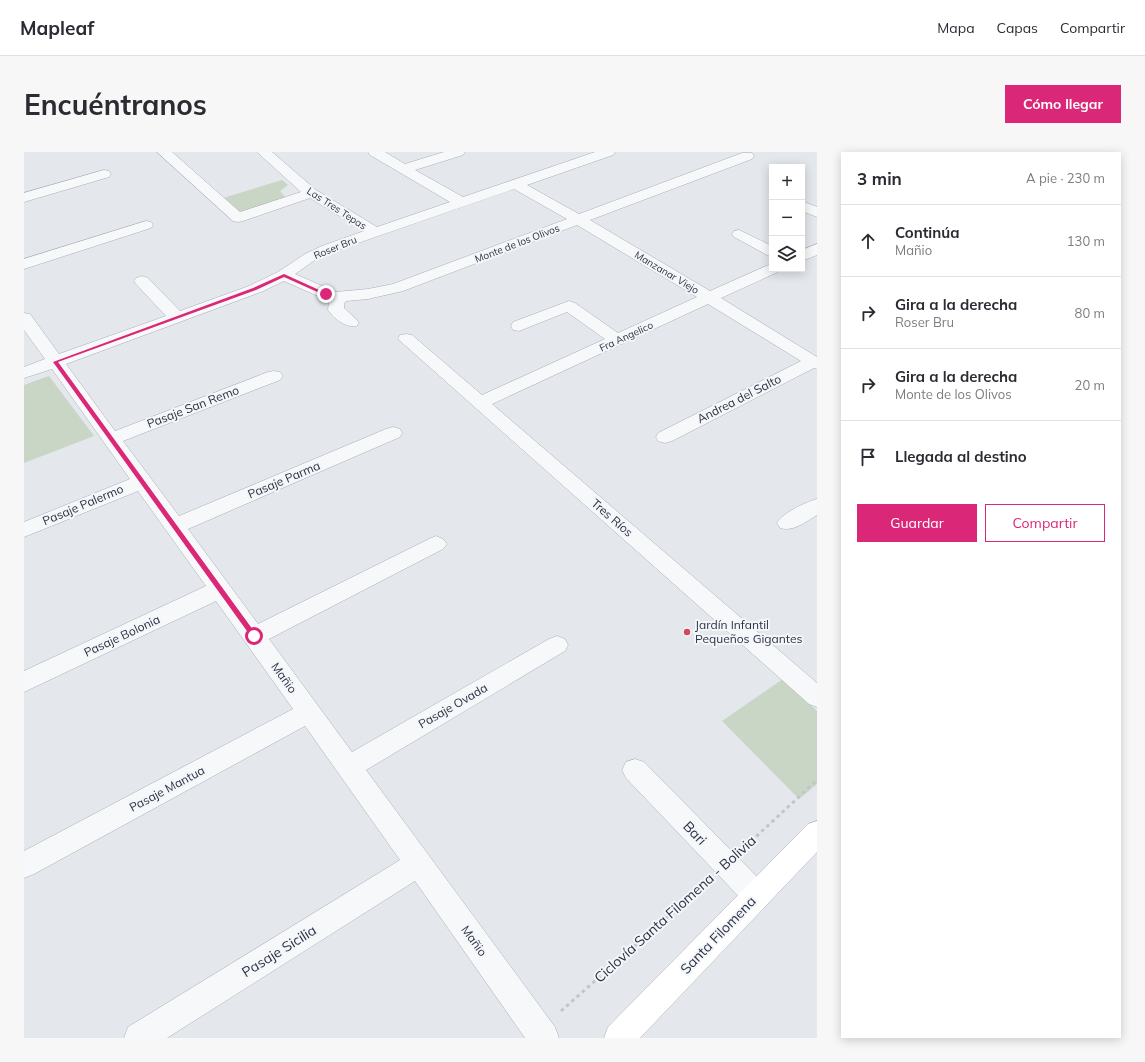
<!DOCTYPE html>
<html lang="es">
<head>
<meta charset="utf-8">
<style>
	:root { --surface:#fff; --page:#f7f7f7; --text:#2b2b33; --muted:#7c7c81; --line:#e1e1e2; --accent:#db2777 }
	body { margin:0; font-family:Mulish,sans-serif; background:var(--page); color:var(--text) }
	.controls { position:absolute; right:12px; top:12px; display:grid; overflow:hidden; border-radius:0px; box-shadow:0 2px 10px #0003 }
	.controls button { width:36px; height:36px; display:grid; place-items:center; padding:0; border:0; border-bottom:1px solid var(--line); background:var(--surface); color:var(--text); font:20px sans-serif }
	.stop { position:absolute; width:12px; height:12px; margin:-9px; border:3px solid #db2777; border-radius:50%; background:#fff }
	.stop.end { background:#db2777; border-color:#fff; box-shadow:0 1px 4px #0008 }
	.list { margin:0; padding:0; list-style:none }
	h2 { display:flex; justify-content:space-between; align-items:center; height:52px; margin:0; padding:0 16px; font-size:17px }
	h2 small { font-size:13px; font-weight:400; color:var(--muted) }
	.list li { display:grid; grid-template-columns:26px 1fr auto; gap:12px; align-items:center; box-sizing:border-box; height:72px; padding:0 16px; border-top:1px solid var(--line) }
	.list b { display:block; font-size:15px; white-space:nowrap }
	.list p { margin:0; font-size:13px; white-space:nowrap; color:var(--muted) }
	.list em { font-size:13px; font-style:normal; color:var(--muted) }
	.actions { display:flex; gap:8px; padding:12px 16px }
	.actions a { flex:1; padding:9px 0; border:1px solid var(--accent); border-radius:0px; text-align:center; font-size:14px; color:var(--accent) }
	.actions .main { background:var(--accent); color:#fff }
	.icon { flex:none; width:22px; height:22px; fill:none; stroke:currentColor; stroke-width:2; stroke-linecap:round; stroke-linejoin:round }
	.map { position:relative; flex:none; width:793px; height:886px; overflow:hidden; border-radius:0px }
	header { display:flex; align-items:center; gap:24px; box-sizing:border-box; height:56px; padding:0 20px; background:var(--surface); border-bottom:1px solid var(--line) }
	header strong { font-size:19px }
	nav { display:flex; gap:22px; margin-inline-start:auto; font-size:14px }
	.intro { display:flex; align-items:center; justify-content:space-between; box-sizing:border-box; height:96px; padding:0 24px }
	h1 { margin:0; font-size:28px }
	.button { padding:10px 18px; border-radius:0px; background:var(--accent); color:#fff; font-size:14px; font-weight:700 }
	main { display:flex; gap:24px; padding:0 24px }
	aside { flex:1; background:var(--surface); border-radius:0px; box-shadow:0 2px 10px #0003 }
	.map>svg:first-child { display:block }
	.green { fill:#c9d6c5 }
	.lines { fill:none; stroke-linecap:round; stroke-linejoin:round }
	.street-casing { stroke:#a9aeb7; stroke-width:1 }
	.secondary-casing { stroke:#a9aeb7; stroke-width:1 }
	.path { stroke:#c2c5cb; stroke-width:3; stroke-dasharray:3.5 3.5; stroke-linecap:butt }
	.street { fill:#f7f8fa; fill-rule:evenodd }
	.secondary { fill:#fff; fill-rule:evenodd }
	.route { fill:#db2777 }
	.poi-dot { fill:#d1495b; stroke:#f4f6f9; stroke-width:1.5 }
	.labels { text-anchor:middle; stroke-width:4; stroke-linejoin:round; paint-order:stroke }
	.far-street-label { font-size:10px; fill:#2b3445; stroke:#f4f6f9 }
	.street-label { font-size:12px; fill:#2b3445; stroke:#f4f6f9 }
	.poi-label { font-size:12px; fill:#2b3445; stroke:#f4f6f9; text-anchor:start }
	.near-street-label { font-size:14px; fill:#2b3445; stroke:#f4f6f9 }
</style>
</head>
<body>
<header>
<strong>Mapleaf</strong>
<nav><a>Mapa</a><a>Capas</a><a>Compartir</a></nav>
</header>
<div class="intro"><h1>Encuéntranos</h1><a class="button">Cómo llegar</a></div>
<main>
<div class="map">
<svg width="793" height="886" viewBox="0 0 793 886">
	<rect width="100%" height="100%" fill="#e4e7ec"/>
	<g class="green">
		<path d="M 258,28 L 264,33 L 256,39 L 261,45 L 215,62 L 199,46 Z"/>
		<path d="M 25,224 L 70,284 L 0,311 L 0,233 Z"/>
		<path d="M 759,527 L 793,559 L 793,632 L 775,647 L 698,569 Z"/>
	</g>
	<g class="lines">
		<defs>
			<g id="street">
				<path d="M 133,0 L 148,0 L 216,60 L 277,40 L 233,0 L 248,0 L 292,38 L 353,75 L 426,50 L 346,3 L 344,0 L 361,0 L 381,12 L 420,0 L 441,0 L 439,3 L 391,18 L 439,45 L 571,0 L 591,0 L 589,3 L 503,33 L 555,62 L 718,1 L 728,1 L 730,4 L 728,7 L 566,68 L 686,139 L 742,114 L 748,112 L 748,117 L 756,117 L 754,120 L 697,146 L 793,205 L 793,217 L 790,216 L 648,289 L 641,291 L 634,289 L 632,285 L 634,281 L 777,209 L 684,152 L 468,252 L 793,531 L 793,555 L 785,552 L 374,187 L 376,183 L 382,182 L 388,183 L 458,243 L 581,187 L 543,160 L 495,179 L 489,178 L 487,174 L 489,170 L 545,149 L 551,151 L 594,181 L 673,145 L 553,73 L 379,139 L 344,147 L 322,149 L 320,152 L 320,156 L 335,170 L 333,174 C 322,176 310,167 304,158 L 305,149 L 260,129 L 237,140 L 42,212 L 91,279 L 244,220 L 250,219 L 256,220 L 259,224 L 256,228 L 99,289 L 155,364 L 362,277 L 369,275 L 376,277 L 378,281 L 376,285 L 164,377 L 234,472 L 405,387 L 412,384 L 419,387 L 423,392 L 419,397 L 245,487 L 328,600 L 525,487 L 533,484 L 541,487 L 544,493 L 541,499 L 342,618 L 531,875 L 535,886 L 501,886 L 391,729 L 143,886 L 100,886 L 104,875 L 376,708 L 281,574 L 10,722 L 0,726 L 0,699 L 269,557 L 192,449 L 0,540 L 0,519 L 182,434 L 114,339 L 0,385 L 0,370 L 106,327 L 28,217 L 0,226 L 0,215 L 21,207 L 0,178 L 0,161 L 6,162 L 35,202 L 142,164 L 112,132 L 110,129 L 112,126 L 118,124 L 124,126 L 156,159 L 225,134 L 254,120 L 281,102 L 298,94 L 340,79 L 286,46 L 219,69 L 214,70 L 209,69 ZM 490,37 L 543,67 L 369,132 L 344,137 L 312,140 L 271,122 L 291,108 L 308,100 Z"/>
				<path d="M 80,18 L 85,19 L 87,22 L 85,25 L 0,50 L 0,41 Z"/>
				<path d="M 778,49 L 793,55 L 793,65 L 778,59 Z"/>
				<path d="M 122,69 L 127,70 L 129,73 L 127,76 L 0,117 L 0,107 Z"/>
				<path d="M 715,78 L 748,94 L 748,105 L 743,103 L 710,85 L 708,82 L 710,79 Z"/>
				<path d="M 793,92 L 793,103 L 778,109 L 778,98 Z"/>
				<path d="M 793,347 L 793,363 C 781,370 770,380 756,376 L 753,371 C 758,361 782,350 793,347 Z"/>
				<path d="M 611,607 L 620,610 L 742,734 L 746,743 L 742,752 L 732,756 L 722,752 L 602,626 L 598,618 L 602,610 Z"/>
			</g>
			<path id="secondary" d="M 793,669 L 793,700 L 616,886 L 580,886 L 584,875 L 784,672 Z"/>
		</defs>
		<use href="#street" class="street-casing"/>
		<use href="#secondary" class="secondary-casing"/>
		<g class="path">
			<path d="M 722,694 L 793,628"/>
			<path d="M 537,859 L 683,730"/>
		</g>
		<use href="#street" class="street"/>
		<use href="#secondary" class="secondary"/>
	</g>
	<path class="route" d="M 260,122 L 304,142 L 300,143 L 260,125 L 232,138 L 34,210 L 232,482 L 232,486 L 228,486 L 29,210 L 229,136 Z"/>
	<circle class="poi-dot" cx="663" cy="480" r="4"/>
	<g class="labels">
		<g class="far-street-label">
			<text transform="translate(313 56) rotate(33)" y="4">Las Tres Tepas</text>
			<text transform="translate(493 91) rotate(-21)" y="4">Monte de los Olivos</text>
			<text transform="translate(311 95) rotate(-22)" y="4">Roser Bru</text>
			<text transform="translate(643 120) rotate(31)" y="4">Manzanar Viejo</text>
			<text transform="translate(602 184) rotate(-25)" y="4">Fra Angelico</text>
		</g>
		<g class="street-label">
			<text transform="translate(715 247) rotate(-27)" y="4">Andrea del Salto</text>
			<text transform="translate(169 255) rotate(-21)" y="4">Pasaje San Remo</text>
			<text transform="translate(260 328) rotate(-23)" y="4">Pasaje Parma</text>
			<text transform="translate(59 353) rotate(-23)" y="4">Pasaje Palermo</text>
			<text transform="translate(588 366) rotate(41)" y="4">Tres Ríos</text>
			<text transform="translate(98 484) rotate(-25)" y="4">Pasaje Bolonia</text>
			<text transform="translate(260 526) rotate(54)" y="4">Mañio</text>
			<text transform="translate(429 554) rotate(-30)" y="4">Pasaje Ovada</text>
			<text transform="translate(143 637) rotate(-28)" y="4">Pasaje Mantua</text>
			<text transform="translate(450 789) rotate(54)" y="4">Mañio</text>
		</g>
		<g class="poi-label">
			<text x="671" y="477">Jardín Infantil<tspan x="671" dy="14">Pequeños Gigantes</tspan></text>
		</g>
		<g class="near-street-label">
			<text transform="translate(671 681) rotate(46)" y="5">Bari</text>
			<text transform="translate(651 757) rotate(-42)" y="5">Ciclovía Santa Filomena - Bolivia</text>
			<text transform="translate(694 783) rotate(-46)" y="5">Santa Filomena</text>
			<text transform="translate(255 799) rotate(-32)" y="5">Pasaje Sicilia</text>
		</g>
	</g>
</svg>
<div class="controls">
<button>+</button>
<button>−</button>
<button><svg class="icon" aria-label="layers" viewBox="0 0 24 24"><path d="M12 4l9 5-9 5-9-5zM3 14l9 5 9-5"/></svg></button>
</div>
<div class="stop" style="left:230px;top:484px"></div>
<div class="stop end" style="left:302px;top:142px"></div>
</div>
<aside>
<h2>3 min<small>A pie · 230 m</small></h2>
<ul class="list">
<li><svg class="icon" aria-label="ahead" viewBox="0 0 24 24"><path d="M12 20V5M6 11l6-6 6 6"/></svg><div><b>Continúa</b><p>Mañio</p></div><em>130 m</em></li>
<li><svg class="icon" aria-label="right" viewBox="0 0 24 24"><path d="M7 20v-9h11M14 6l5 5-5 5"/></svg><div><b>Gira a la derecha</b><p>Roser Bru</p></div><em>80 m</em></li>
<li><svg class="icon" aria-label="right" viewBox="0 0 24 24"><path d="M7 20v-9h11M14 6l5 5-5 5"/></svg><div><b>Gira a la derecha</b><p>Monte de los Olivos</p></div><em>20 m</em></li>
<li><svg class="icon" aria-label="arrive" viewBox="0 0 24 24"><path d="M6 21V4h12l-3 4 3 4H6"/></svg><div><b>Llegada al destino</b></div></li>
</ul>
<div class="actions"><a class="main">Guardar</a><a>Compartir</a></div>
</aside>
</main>
</body>
</html>
